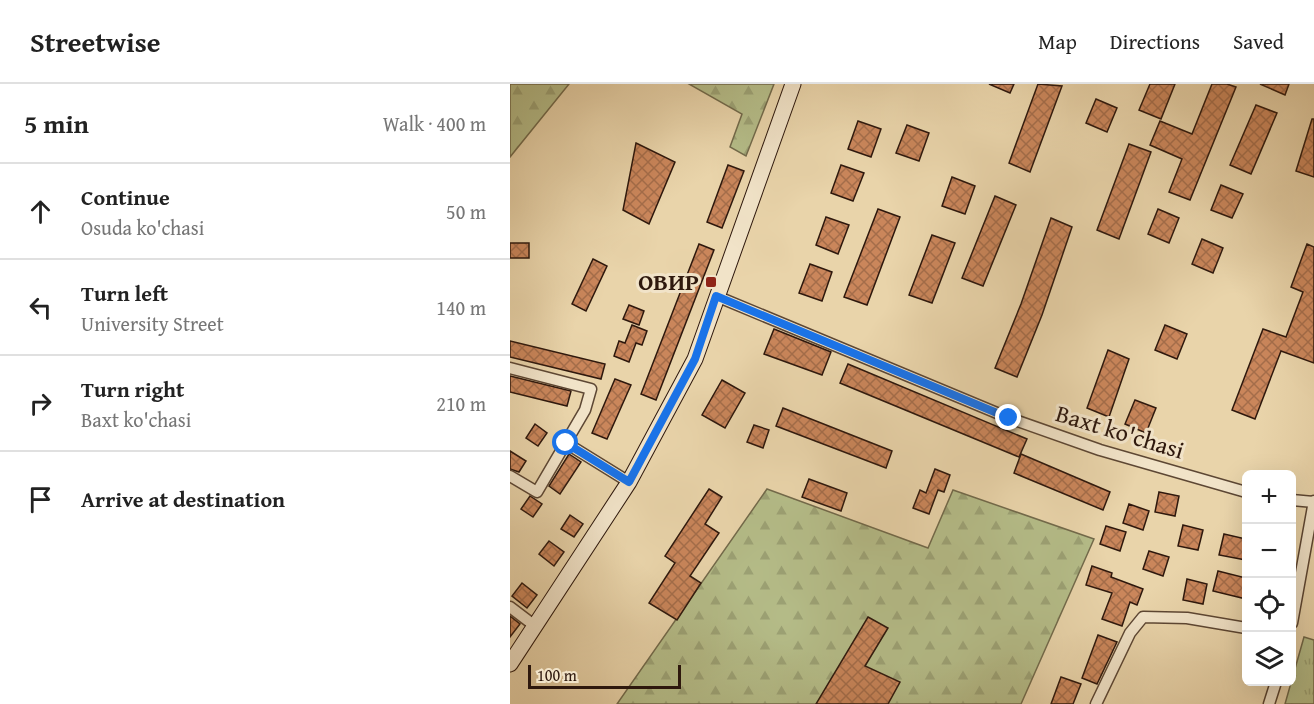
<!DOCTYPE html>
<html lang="en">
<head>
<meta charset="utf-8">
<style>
	:root { --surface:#fff; --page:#f2f2f2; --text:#222; --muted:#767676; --line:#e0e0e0 }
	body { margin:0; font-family:"Gentium Book Plus",serif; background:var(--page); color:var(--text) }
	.controls { position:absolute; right:18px; bottom:18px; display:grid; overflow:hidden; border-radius:9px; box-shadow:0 6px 24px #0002 }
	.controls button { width:54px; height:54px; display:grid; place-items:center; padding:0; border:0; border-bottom:2px solid var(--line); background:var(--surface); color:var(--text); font:30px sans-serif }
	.scale { position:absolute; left:18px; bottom:15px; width:153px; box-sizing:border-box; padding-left:6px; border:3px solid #2e180d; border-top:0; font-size:16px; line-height:21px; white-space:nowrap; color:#2e180d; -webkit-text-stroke:4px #f1e3c8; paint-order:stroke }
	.stop { position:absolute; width:18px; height:18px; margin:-14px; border:4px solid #1a73e8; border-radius:50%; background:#fff }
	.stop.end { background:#1a73e8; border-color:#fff; box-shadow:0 2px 6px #0008 }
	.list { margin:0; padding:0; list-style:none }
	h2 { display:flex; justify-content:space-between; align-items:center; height:78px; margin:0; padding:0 24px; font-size:26px }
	h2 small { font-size:20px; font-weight:400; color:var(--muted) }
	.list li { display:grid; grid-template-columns:39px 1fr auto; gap:18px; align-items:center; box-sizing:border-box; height:96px; padding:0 24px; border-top:2px solid var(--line) }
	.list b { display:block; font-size:22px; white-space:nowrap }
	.list p { margin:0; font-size:20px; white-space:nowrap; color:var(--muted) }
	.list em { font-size:20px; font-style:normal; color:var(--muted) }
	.icon { flex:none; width:33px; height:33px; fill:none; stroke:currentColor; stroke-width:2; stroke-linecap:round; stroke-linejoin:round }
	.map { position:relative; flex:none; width:804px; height:620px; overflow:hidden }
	header { display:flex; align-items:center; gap:36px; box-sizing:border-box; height:84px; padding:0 30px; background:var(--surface); border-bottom:2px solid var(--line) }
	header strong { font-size:28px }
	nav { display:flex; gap:33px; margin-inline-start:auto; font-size:21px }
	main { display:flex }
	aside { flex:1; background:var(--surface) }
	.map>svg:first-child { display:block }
	.grass { fill:url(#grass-tufts); stroke:#726a4b; stroke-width:1.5 }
	.forest { fill:url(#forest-firs); stroke:#726a4b; stroke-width:1.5 }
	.building { fill:url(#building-cross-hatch); stroke:#2e180d; stroke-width:1.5 }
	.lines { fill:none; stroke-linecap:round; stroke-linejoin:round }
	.street-casing { stroke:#5d4734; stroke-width:13 }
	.secondary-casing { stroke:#2e180d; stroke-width:17 }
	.street { stroke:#f1e3c8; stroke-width:10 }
	.secondary { stroke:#f1e3c8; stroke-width:15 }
	.route { stroke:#1a73e8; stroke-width:8 }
	.poi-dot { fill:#8f2418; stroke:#f1e3c8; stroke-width:2 }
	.labels { text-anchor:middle; stroke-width:6; stroke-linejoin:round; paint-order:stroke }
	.poi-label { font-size:24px; font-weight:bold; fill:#2e180d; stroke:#f1e3c8; text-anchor:end }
	.street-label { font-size:24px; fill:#2e180d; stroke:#f1e3c8 }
</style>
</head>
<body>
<header>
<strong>Streetwise</strong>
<nav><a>Map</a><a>Directions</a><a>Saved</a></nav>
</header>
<main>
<aside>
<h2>5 min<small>Walk · 400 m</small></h2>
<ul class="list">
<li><svg class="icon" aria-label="ahead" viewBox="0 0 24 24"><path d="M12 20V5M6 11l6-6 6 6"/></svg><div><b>Continue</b><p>Osuda ko'chasi</p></div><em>50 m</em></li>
<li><svg class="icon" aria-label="left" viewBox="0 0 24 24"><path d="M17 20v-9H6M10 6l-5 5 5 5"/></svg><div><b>Turn left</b><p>University Street</p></div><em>140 m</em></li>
<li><svg class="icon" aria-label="right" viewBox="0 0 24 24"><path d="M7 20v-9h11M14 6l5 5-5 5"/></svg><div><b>Turn right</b><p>Baxt ko'chasi</p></div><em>210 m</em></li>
<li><svg class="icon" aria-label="arrive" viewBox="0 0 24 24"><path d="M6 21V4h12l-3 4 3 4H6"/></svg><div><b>Arrive at destination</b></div></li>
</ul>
</aside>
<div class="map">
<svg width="804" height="620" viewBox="0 0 804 620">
	<defs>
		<pattern id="grass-tufts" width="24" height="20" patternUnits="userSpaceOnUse" patternTransform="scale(1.5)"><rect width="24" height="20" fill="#b5bd89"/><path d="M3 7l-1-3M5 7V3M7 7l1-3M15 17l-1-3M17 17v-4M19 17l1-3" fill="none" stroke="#9ca275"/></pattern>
		<pattern id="forest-firs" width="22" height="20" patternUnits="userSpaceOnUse" patternTransform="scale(1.5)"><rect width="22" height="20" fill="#b5bd89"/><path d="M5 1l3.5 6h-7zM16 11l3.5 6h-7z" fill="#9ca275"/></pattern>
		<pattern id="building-cross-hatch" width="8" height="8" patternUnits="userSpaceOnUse" patternTransform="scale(1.5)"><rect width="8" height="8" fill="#ca865b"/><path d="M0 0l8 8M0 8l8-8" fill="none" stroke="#a46d4a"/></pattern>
	</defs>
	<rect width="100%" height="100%" fill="#e9d4aa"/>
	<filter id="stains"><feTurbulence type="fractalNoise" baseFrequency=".00333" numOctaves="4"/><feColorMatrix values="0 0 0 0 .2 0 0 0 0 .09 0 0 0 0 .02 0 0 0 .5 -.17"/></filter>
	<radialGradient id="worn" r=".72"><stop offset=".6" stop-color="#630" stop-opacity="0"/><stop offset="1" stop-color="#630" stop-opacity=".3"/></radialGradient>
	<path class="grass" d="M 794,553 L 804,556 L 804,620 L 775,620 Z"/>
	<g class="forest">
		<path d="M 0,0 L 59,0 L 0,73 Z"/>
		<path d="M 179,0 L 264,0 L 236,72 L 220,63 L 232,30 Z"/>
		<path d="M 257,405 L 418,464 L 443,406 L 584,455 L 511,620 L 107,620 Z"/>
	</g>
	<g class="building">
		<path d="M 479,0 L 504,0 L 500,9 Z"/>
		<path d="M 528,0 L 552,2 L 520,88 L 499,79 Z"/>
		<path d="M 640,0 L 665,0 L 651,35 L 629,26 Z"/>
		<path d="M 702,0 L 717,0 L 726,3 L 680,116 L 659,108 L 672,75 L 640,61 L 650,37 L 682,50 Z"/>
		<path d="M 750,0 L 779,0 L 775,11 Z"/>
		<path d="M 586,15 L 607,24 L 597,48 L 576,39 Z"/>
		<path d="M 746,21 L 767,29 L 741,90 L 720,81 Z"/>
		<path d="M 802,35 L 804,35 L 804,93 L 786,87 Z"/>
		<path d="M 348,37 L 371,45 L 361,73 L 338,65 Z"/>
		<path d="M 397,41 L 419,49 L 409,77 L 386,69 Z"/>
		<path d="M 126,59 L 165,78 L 139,140 L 113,126 Z"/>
		<path d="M 619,60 L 641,68 L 609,155 L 587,146 Z"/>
		<path d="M 218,81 L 234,87 L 212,144 L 197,138 Z"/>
		<path d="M 331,81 L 354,89 L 343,117 L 321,109 Z"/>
		<path d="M 442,93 L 465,102 L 455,130 L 432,122 Z"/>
		<path d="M 711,101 L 733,110 L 722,134 L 701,126 Z"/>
		<path d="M 485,112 L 506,121 L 473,202 L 452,194 Z"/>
		<path d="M 368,125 L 390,133 L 357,221 L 334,213 Z"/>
		<path d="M 648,125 L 669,134 L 659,159 L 638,150 Z"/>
		<path d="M 316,133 L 339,141 L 328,170 L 306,161 Z"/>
		<path d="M 541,134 L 562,143 L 532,231 L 507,293 L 485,284 L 511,220 Z"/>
		<path d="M 422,151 L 445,159 L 422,219 L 399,211 Z"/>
		<path d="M 692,155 L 713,164 L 703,189 L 682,180 Z"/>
		<rect x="0" y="159" width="19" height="15"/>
		<path d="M 189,160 L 204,166 L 146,316 L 131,310 Z"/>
		<path d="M 797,160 L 804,163 L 804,279 L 771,267 L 745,335 L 722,326 L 753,245 L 776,253 L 793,208 L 781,203 Z"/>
		<path d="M 83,175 L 97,182 L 76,227 L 62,220 Z"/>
		<path d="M 300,180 L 322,188 L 312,217 L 289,209 Z"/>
		<path d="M 119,221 L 134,227 L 129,241 L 113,235 Z"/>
		<path d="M 122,241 L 137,247 L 132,261 L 126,259 L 119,278 L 104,272 L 109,257 L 115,259 Z"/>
		<path d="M 655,241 L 677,250 L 667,275 L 645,266 Z"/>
		<path d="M 264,245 L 321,268 L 312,291 L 254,270 Z"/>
		<path d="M 0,257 L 95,280 L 91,295 L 0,273 Z"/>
		<path d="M 598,266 L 619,275 L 599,333 L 577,324 Z"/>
		<path d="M 338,280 L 517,355 L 509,373 L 330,299 Z"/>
		<path d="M 0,292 L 61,307 L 57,322 L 0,308 Z"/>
		<path d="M 105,295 L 121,301 L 97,355 L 82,349 Z"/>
		<path d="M 212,296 L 235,309 L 215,344 L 192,331 Z"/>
		<path d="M 625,316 L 646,324 L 636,349 L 615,340 Z"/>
		<path d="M 273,324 L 382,367 L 376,384 L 266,342 Z"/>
		<path d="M 25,340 L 37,349 L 28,362 L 16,354 Z"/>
		<path d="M 244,341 L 259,346 L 253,364 L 237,358 Z"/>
		<path d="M 0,367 L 16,377 L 9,388 L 0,385 Z"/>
		<path d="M 59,370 L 71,378 L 50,410 L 39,402 Z"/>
		<path d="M 511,370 L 600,408 L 593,426 L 504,389 Z"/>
		<path d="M 425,385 L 440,391 L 434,408 L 428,406 L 419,430 L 403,424 L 410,406 L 416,409 Z"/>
		<path d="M 299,395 L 337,409 L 331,427 L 292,413 Z"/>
		<path d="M 199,405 L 212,413 L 195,440 L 209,449 L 180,492 L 191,499 L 167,536 L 139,519 L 165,479 L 155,472 Z"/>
		<path d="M 649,408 L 669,412 L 665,432 L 645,428 Z"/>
		<path d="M 20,412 L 32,420 L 23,433 L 11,425 Z"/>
		<path d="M 619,420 L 639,427 L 633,446 L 613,439 Z"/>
		<path d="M 60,431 L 73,440 L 64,453 L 51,445 Z"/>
		<path d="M 673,441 L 693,446 L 688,466 L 668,462 Z"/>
		<path d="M 596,442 L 616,448 L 610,467 L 590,460 Z"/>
		<path d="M 714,450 L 736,455 L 736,476 L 709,471 Z"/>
		<path d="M 39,457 L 54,468 L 44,482 L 29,470 Z"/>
		<path d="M 639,467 L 659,473 L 653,492 L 633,485 Z"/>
		<path d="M 582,482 L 602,489 L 601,493 L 633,505 L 627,521 L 620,518 L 612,542 L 592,535 L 602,509 L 576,501 Z"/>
		<path d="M 708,487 L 736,494 L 736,515 L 703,507 Z"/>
		<path d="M 677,495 L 697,500 L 693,520 L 673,516 Z"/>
		<path d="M 12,499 L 27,511 L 17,524 L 2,512 Z"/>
		<path d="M 0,532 L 10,540 L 0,553 Z"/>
		<path d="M 358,533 L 378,544 L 355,582 L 390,598 L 378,620 L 306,620 Z"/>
		<path d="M 588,551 L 607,558 L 587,600 L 572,594 Z"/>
		<path d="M 551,593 L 571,600 L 563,620 L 541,620 Z"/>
	</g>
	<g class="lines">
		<defs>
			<g id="street">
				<path d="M 206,212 L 499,334 L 590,366 L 736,408"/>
				<path d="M 0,284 L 81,305 L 75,326 L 27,408 L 0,392"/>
				<path d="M 56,359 L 119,398"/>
				<path d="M 782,416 L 804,418"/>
				<path d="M 0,523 L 25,542"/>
				<path d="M 782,539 L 804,417"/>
				<path d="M 586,620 L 620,549 L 633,533 L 677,534 L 736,544"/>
				<path d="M 759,620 L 766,598"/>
			</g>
			<path id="secondary" d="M 0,580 L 119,398 L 185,275 L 283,0"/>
		</defs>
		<use href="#street" class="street-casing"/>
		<use href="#secondary" class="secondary-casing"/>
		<use href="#street" class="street"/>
		<use href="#secondary" class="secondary"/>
	</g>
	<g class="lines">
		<path class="route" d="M 56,359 L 119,398 L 185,275 L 206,212 L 499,334"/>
	</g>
	<rect class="poi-dot" x="195" y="192" width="12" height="12" rx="3"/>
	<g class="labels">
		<g class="poi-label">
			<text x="189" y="206">ОВИР</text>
		</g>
		<g class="street-label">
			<text transform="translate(610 348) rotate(17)" y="8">Baxt ko'chasi</text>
		</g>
	</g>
	<rect width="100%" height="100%" filter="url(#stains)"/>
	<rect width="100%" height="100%" fill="url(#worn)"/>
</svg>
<div class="controls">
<button>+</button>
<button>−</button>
<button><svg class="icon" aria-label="locate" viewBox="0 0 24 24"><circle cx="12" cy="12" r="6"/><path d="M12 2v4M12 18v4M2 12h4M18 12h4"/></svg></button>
<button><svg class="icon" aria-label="layers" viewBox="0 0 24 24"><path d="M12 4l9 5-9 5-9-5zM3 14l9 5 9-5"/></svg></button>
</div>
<div class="scale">100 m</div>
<div class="stop" style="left:56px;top:359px"></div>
<div class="stop end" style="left:499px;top:334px"></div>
</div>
</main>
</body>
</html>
